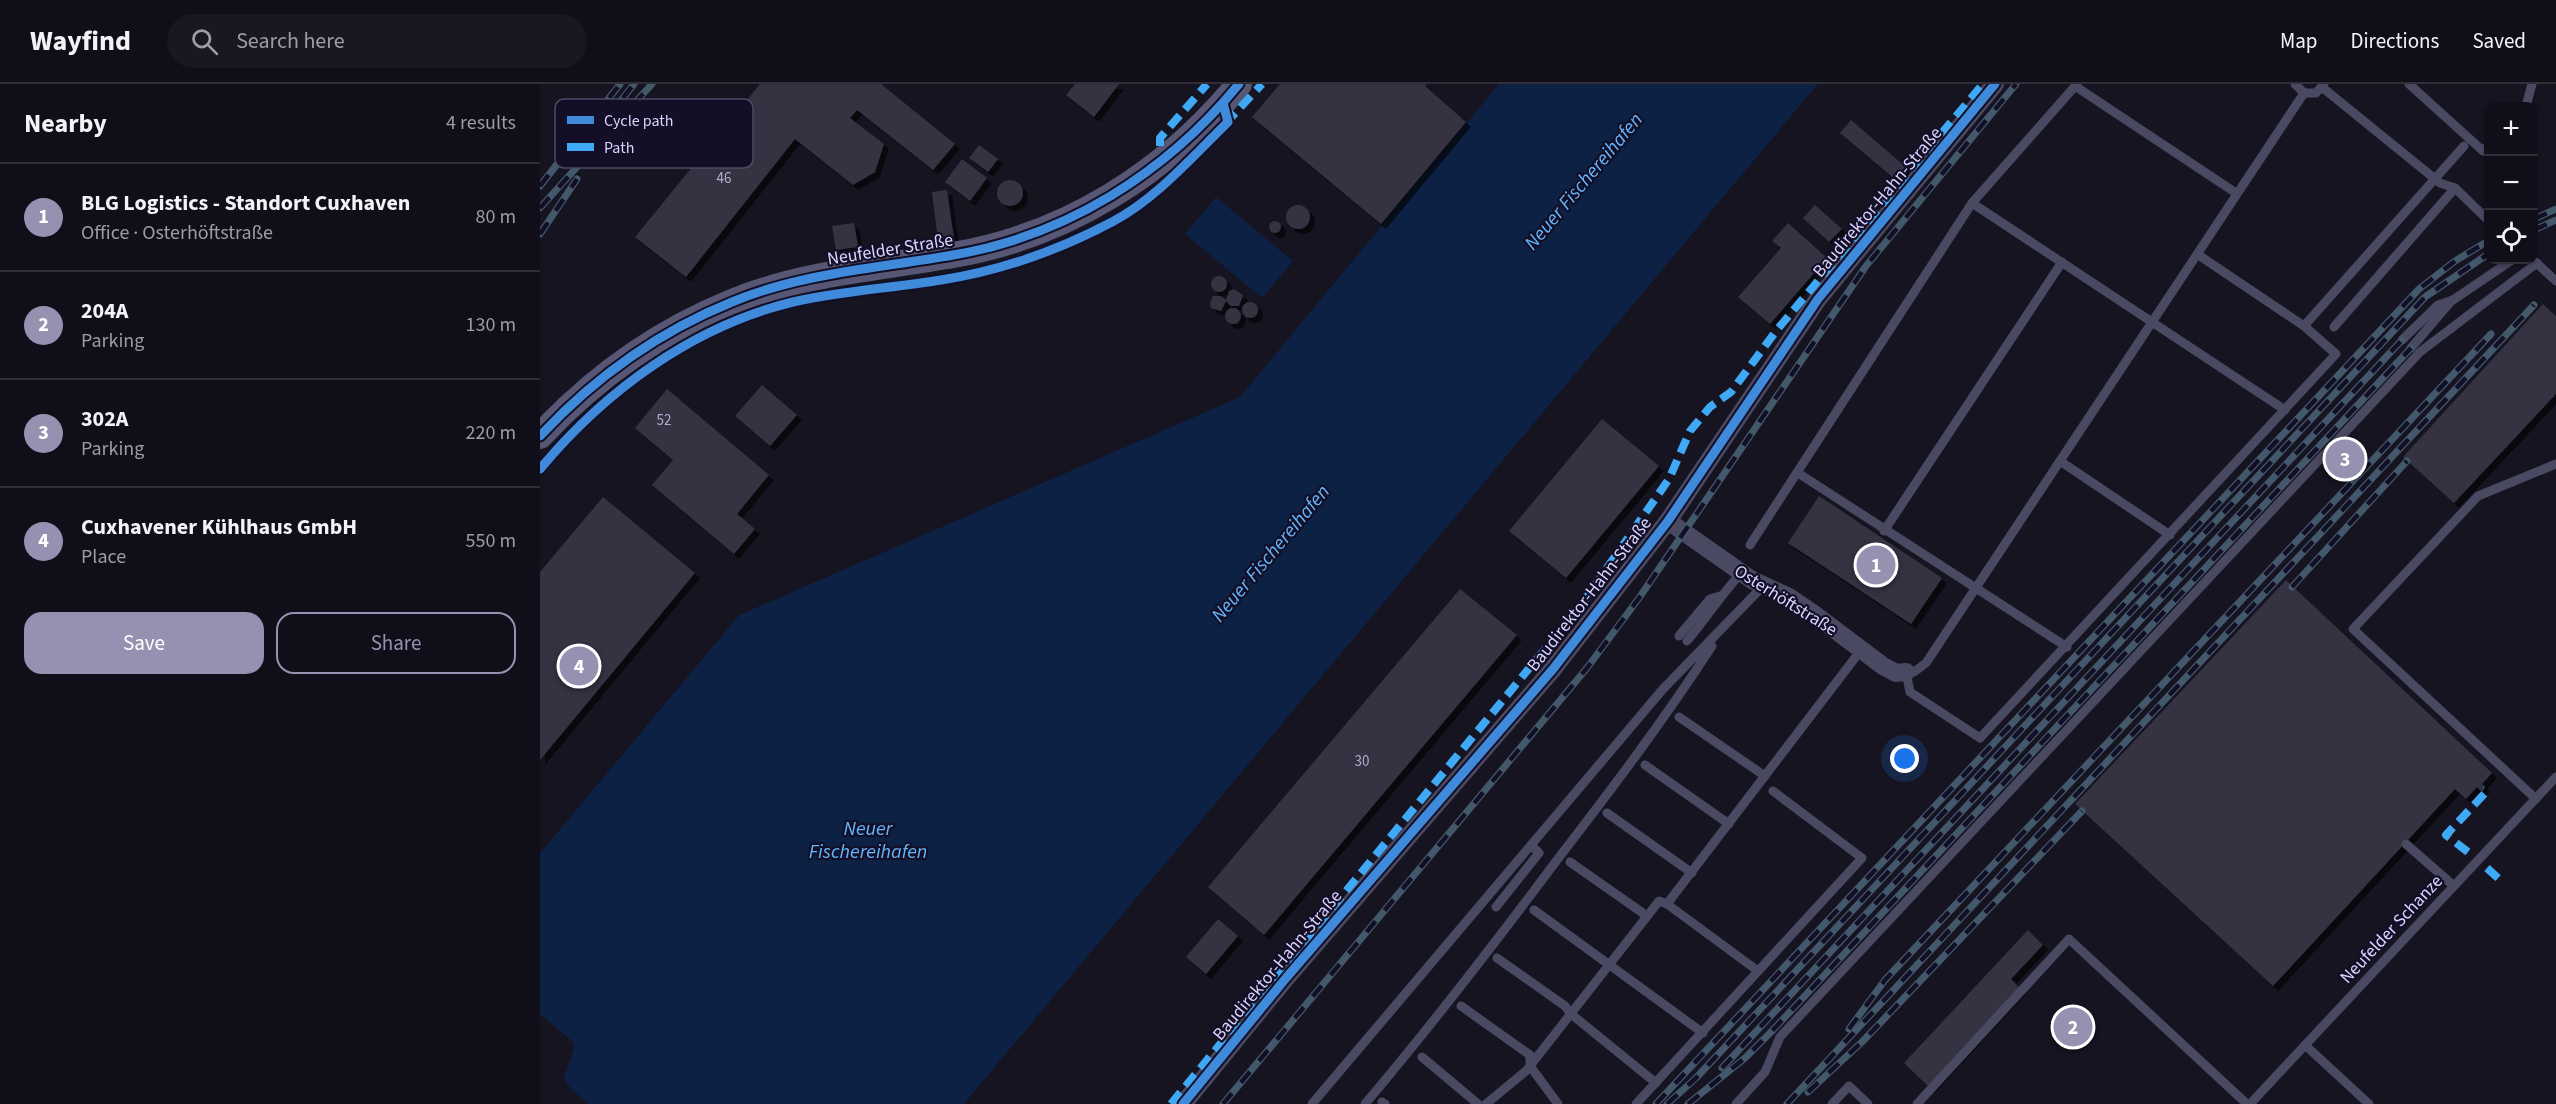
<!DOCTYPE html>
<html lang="en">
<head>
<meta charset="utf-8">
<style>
	:root { --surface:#100f19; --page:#191822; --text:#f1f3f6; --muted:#9c9ca2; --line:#302f38; --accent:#9591b1 }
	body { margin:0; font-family:"Source Sans 3",sans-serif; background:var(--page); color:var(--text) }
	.controls { position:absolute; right:18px; top:18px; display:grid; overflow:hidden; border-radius:12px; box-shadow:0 2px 4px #0004 }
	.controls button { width:54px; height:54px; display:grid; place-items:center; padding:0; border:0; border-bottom:2px solid var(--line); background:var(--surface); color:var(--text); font:30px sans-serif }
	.you { position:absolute; left:1365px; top:675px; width:21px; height:21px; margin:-15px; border:4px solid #fff; border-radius:50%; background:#1a73e8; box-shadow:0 0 0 9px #1a73e833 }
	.badge { display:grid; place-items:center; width:39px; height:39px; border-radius:50%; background:var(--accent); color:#fff; font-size:20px; font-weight:700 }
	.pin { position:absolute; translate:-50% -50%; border:3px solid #fff; box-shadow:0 2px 6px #0006 }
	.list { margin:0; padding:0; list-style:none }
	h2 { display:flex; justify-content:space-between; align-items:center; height:78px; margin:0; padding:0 24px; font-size:26px }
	h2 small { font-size:20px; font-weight:400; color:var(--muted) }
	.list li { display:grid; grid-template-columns:39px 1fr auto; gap:18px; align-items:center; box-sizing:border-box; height:108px; padding:0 24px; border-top:2px solid var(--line) }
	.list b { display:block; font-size:22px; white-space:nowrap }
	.list p { margin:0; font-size:20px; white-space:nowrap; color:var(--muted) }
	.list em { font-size:20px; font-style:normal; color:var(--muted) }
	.actions { display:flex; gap:12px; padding:18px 24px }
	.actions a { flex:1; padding:14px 0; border:2px solid var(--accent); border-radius:18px; text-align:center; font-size:21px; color:var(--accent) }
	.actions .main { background:var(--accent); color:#fff }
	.icon { flex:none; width:33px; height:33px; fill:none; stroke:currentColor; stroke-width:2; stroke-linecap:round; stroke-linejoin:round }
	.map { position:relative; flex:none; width:2016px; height:1020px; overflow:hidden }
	header { display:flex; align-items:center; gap:36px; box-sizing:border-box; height:84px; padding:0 30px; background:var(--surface); border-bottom:2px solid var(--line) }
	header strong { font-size:28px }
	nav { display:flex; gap:33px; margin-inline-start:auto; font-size:21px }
	.search { width:420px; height:54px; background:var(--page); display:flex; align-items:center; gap:15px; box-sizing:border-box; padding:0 21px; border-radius:33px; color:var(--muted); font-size:22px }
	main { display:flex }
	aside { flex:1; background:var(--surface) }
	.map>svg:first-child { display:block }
	.water { fill:#0d2144 }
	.pier { fill:#161421 }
	.building { fill:#343243; filter:url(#shadow) }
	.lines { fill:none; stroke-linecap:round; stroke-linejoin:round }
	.lane { stroke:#4a4962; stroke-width:9 }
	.street { stroke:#4a4962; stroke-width:18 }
	.secondary { stroke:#575674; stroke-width:26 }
	.rail-casing { stroke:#43596b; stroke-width:7 }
	.rail { stroke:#130f26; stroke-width:4.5; stroke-dasharray:14; stroke-linecap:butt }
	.quiet { stroke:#3fa9f5; stroke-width:8; stroke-dasharray:15 8; stroke-linecap:butt }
	.cycleway-casing { stroke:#130f26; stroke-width:13 }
	.cycleway { stroke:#408adc; stroke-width:9 }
	.labels { text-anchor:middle; stroke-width:4.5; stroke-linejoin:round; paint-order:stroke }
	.number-label { font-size:15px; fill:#b0acd0 }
	.street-label { font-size:18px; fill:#d9d4ff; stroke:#130f26 }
	.water-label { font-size:20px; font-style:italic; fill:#62b6ff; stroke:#130f26 }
	.key { fill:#130f26; stroke:#4e4a67; stroke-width:1.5 }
	.key-label { font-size:16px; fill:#d9d4ff }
</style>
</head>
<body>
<header>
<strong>Wayfind</strong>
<div class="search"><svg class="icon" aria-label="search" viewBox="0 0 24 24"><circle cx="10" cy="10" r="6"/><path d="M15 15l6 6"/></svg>Search here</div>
<nav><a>Map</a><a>Directions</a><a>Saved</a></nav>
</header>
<main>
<aside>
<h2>Nearby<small>4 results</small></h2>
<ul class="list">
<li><span class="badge">1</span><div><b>BLG Logistics - Standort Cuxhaven</b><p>Office · Osterhöftstraße</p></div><em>80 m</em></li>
<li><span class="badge">2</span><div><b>204A</b><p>Parking</p></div><em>130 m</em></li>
<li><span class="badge">3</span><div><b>302A</b><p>Parking</p></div><em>220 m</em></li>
<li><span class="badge">4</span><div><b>Cuxhavener Kühlhaus GmbH</b><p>Place</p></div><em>550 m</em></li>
</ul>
<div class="actions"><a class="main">Save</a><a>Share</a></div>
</aside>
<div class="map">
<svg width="2016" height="1020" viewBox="0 0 2016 1020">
	<defs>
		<filter id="shadow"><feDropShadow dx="5" dy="5" stdDeviation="0" flood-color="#0009"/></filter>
	</defs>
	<rect width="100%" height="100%" fill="#161421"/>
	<g class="water">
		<path d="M 959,0 L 1278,0 L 424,1020 L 49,1020 L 30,1004 L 24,994 L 34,964 L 33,958 L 0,930 L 0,769 L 199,531 L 700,313 Z"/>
		<path d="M 676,113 L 753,177 L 722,214 L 645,150 Z"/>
	</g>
	<g class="pier">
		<path d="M 1278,0 L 1281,0 L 428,1020 L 424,1020 Z"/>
		<path d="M 681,317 L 683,320 L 199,531 L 0,769 L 0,765 L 198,529 Z"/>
	</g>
	<g class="building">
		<path d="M 220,0 L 341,0 L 415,60 L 393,86 L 317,26 L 310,34 L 344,60 L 335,88 L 313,101 L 255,55 L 146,193 L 95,153 Z"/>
		<path d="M 535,0 L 579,0 L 554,33 L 526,11 Z"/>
		<path d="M 740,0 L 887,0 L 885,2 L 926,38 L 841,140 L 712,33 Z"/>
		<path d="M 1311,36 L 1368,85 L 1357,97 L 1300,49 Z"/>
		<path d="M 439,61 L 458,75 L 448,88 L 429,74 Z"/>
		<path d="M 422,75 L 447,94 L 430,117 L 405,98 Z"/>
		<circle cx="470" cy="109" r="13"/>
		<path d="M 407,106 L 414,155 L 398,157 L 392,108 Z"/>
		<path d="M 1275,121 L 1302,145 L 1289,158 L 1263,134 Z"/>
		<circle cx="758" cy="133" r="12"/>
		<circle cx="735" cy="143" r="6"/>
		<path d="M 314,139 L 318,163 L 296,166 L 292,142 Z"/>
		<path d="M 1248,139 L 1287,174 L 1230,240 L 1198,213 L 1241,164 L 1232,157 Z"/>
		<circle cx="679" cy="200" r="8"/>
		<path d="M 694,205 L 703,211 L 699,222 L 691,222 L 686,217 L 681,227 L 671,224 L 670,219 L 673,212 L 681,212 L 686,216 L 689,207 Z"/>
		<circle cx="710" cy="226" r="8"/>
		<path d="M 2003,220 L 2016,232 L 2016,310 L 1914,419 L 1863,373 Z"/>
		<circle cx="693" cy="232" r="8"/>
		<path d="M 222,301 L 257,331 L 230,362 L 195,332 Z"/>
		<path d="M 127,305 L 229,391 L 197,430 L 215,445 L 194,470 L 112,401 L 133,376 L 95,344 Z"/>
		<path d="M 1062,335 L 1119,382 L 1026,494 L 969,447 Z"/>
		<path d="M 1279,412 L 1402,494 L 1371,540 L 1248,459 Z"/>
		<path d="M 63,413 L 155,489 L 0,676 L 0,488 Z"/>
		<path d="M 1746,496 L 1952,689 L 1942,700 L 1945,703 L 1941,707 L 1937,703 L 1926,715 L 1915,705 L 1733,902 L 1535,720 Z"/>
		<path d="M 920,505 L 977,551 L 724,851 L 668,803 Z"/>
		<path d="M 678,835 L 698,852 L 666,890 L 646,873 Z"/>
		<path d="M 1488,846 L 1503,861 L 1471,895 L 1481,905 L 1390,1004 L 1364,979 Z"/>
	</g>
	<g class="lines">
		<g class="lane">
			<path d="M 1755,0 L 1764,9 L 1776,9 L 1784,0"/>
			<path d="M 1869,0 L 1943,67 L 1948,62"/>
			<path d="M 1535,2 L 1696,109"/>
			<path d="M 1783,4 L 1900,99 L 1915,104 L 1948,136"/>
			<path d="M 1986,22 L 1992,0"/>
			<path d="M 1432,119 L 1745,326"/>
			<path d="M 1657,170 L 1764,242 L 1796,270 L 1440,654 L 1370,608 L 1366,588 L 1374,588 L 1386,579 L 1764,9"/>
			<path d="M 1993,176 L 2016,197"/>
			<path d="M 1764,242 L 1924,62"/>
			<path d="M 1794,243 L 1915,104"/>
			<path d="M 1862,256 L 1898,221 L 1913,216 L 1972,176"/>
			<path d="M 1871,264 L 1912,216"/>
			<path d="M 1520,377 L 1630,451"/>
			<path d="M 1258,389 L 1527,563"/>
			<path d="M 1344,447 L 1522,178"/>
			<path d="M 1210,461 L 1432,119 L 1537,0"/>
			<path d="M 1139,552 L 1170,515 L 1180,512"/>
			<path d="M 1147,557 C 1166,534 1182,510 1202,488"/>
			<path d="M 1139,633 L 1225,692"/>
			<path d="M 1105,681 L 1189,740"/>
			<path d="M 1996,715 L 1813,545 L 1938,412 L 2016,380"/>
			<path d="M 1067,729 L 1152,789"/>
			<path d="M 1866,760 L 1914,802"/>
			<path d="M 1030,778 L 1107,832"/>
			<path d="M 956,823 L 999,769 L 991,761"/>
			<path d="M 994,826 L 1163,949"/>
			<path d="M 957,874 L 1025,922 L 1031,930 L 1116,999"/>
			<path d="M 1218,887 L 1127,820 L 1321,566"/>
			<path d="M 921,922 L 990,971 L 990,982 L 1018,1020"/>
			<path d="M 1765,961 L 1829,1020"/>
			<path d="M 882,973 L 938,1020"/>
			<path d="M 842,1018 L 845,1020"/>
			<path d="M 772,1020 L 1123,605 L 1224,501"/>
			<path d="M 825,1020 C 892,941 955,859 1017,776 C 1071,706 1124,636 1172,562"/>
			<path d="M 946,1020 L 986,987 L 1119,817 L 1127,820"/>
			<path d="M 1096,1020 L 1322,774 L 1233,707"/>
			<path d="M 1196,1020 L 1225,988 L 1240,953 L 1880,268 L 1997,179"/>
			<path d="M 1292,1020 L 1309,1002 L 1328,1020"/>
			<path d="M 1377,1020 L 1529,855 L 1707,1020"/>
			<path d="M 1710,1020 L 2016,693"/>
		</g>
		<g class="street">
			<path d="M 1128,437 L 1212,496 L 1249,513 L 1274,530 L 1343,582 L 1356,589 L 1366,588"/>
			<path d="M 643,1020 L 746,894 L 1013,585 L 1128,437 L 1278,215 L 1455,0"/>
		</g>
		<path class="secondary" d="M 0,352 C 54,294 118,248 192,218 C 261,189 340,184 413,171 C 526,152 626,89 699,0"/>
		<defs>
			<g id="rail">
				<path d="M 31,80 L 94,0"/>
				<path d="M 0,102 L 80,0"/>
				<path d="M 0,124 L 112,0"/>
				<path d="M 1994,135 L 2016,125"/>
				<path d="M 1994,146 L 2016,136"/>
				<path d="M 0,150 L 37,95"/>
				<path d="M 1752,503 L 1867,377"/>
				<path d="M 1309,945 L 1345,896 L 1951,250"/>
				<path d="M 1182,984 L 1862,256"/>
				<path d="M 1268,1008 L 1322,958 L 1542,727"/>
				<path d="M 683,1020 L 1047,584 L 1099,514 L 1326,182 L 1476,0"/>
				<path d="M 1116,1020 L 1879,205 L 1915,177 L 1948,157"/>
				<path d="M 1127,1020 L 1156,994 L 1885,213 L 1948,170"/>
				<path d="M 1148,1020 L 1205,974 L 1232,947 L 1871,264"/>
				<path d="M 1247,1020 L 1994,221"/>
			</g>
		</defs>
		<use href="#rail" class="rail-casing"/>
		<use href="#rail" class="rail"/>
		<g class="quiet">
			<path d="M 685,40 L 722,0"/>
			<path d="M 620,62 L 620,54 L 667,0"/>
			<path d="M 1928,768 L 1906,751 L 1947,707 L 1943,705"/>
			<path d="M 1947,784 L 1959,795"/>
			<path d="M 631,1020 L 1042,520 L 1129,395 L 1150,347 L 1170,323 L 1191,308 L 1236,247 L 1443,0"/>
		</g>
		<defs>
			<g id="cycleway">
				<path d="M 0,352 C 54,294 118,248 192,218 C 261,189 340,184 413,171 C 526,152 626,89 699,0"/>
				<path d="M 0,385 C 65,307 153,242 253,218 C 301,207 352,204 401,196 C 460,187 519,166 572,138 C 617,114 652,73 688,38 L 683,19"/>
				<path d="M 643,1020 L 746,894 L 1013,585 L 1128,437 L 1278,215 L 1455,0"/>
			</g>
		</defs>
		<use href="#cycleway" class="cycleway-casing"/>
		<use href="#cycleway" class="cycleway"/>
	</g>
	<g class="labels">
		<g class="number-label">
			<text x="184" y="99">46</text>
			<text x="124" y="341">52</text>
			<text x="822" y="682">30</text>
		</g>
		<g class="street-label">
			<text transform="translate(1337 118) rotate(-50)" y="6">Baudirektor-Hahn-Straße</text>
			<text transform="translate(350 165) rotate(-9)" y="6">Neufelder Straße</text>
			<text transform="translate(1049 510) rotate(-52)" y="6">Baudirektor-Hahn-Straße</text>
			<text transform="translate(1246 516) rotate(32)" y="6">Osterhöftstraße</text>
			<text transform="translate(1851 845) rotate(-47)" y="6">Neufelder Schanze</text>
			<text transform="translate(737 881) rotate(-50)" y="6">Baudirektor-Hahn-Straße</text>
		</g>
		<g class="water-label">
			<text transform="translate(1043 97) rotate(-50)" y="7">Neuer Fischereihafen</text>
			<text transform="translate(730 469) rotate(-50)" y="7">Neuer Fischereihafen</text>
			<text x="328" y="751">Neuer<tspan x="328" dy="23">Fischereihafen</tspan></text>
		</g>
	</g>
	<rect x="15" y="15" width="198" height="69" rx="9" class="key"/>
	<rect x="27" y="32" width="27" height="8" fill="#408adc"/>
	<rect x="27" y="59" width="27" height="8" fill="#3fa9f5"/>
	<g class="key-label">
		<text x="64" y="42">Cycle path</text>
		<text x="64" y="69">Path</text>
	</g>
</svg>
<div class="controls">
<button>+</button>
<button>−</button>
<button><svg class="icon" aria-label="locate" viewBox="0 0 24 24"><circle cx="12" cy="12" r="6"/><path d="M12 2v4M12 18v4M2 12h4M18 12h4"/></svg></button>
</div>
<div class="you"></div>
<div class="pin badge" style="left:1336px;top:481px">1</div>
<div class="pin badge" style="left:1533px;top:943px">2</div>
<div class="pin badge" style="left:1805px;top:375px">3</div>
<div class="pin badge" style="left:39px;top:582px">4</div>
</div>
</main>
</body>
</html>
